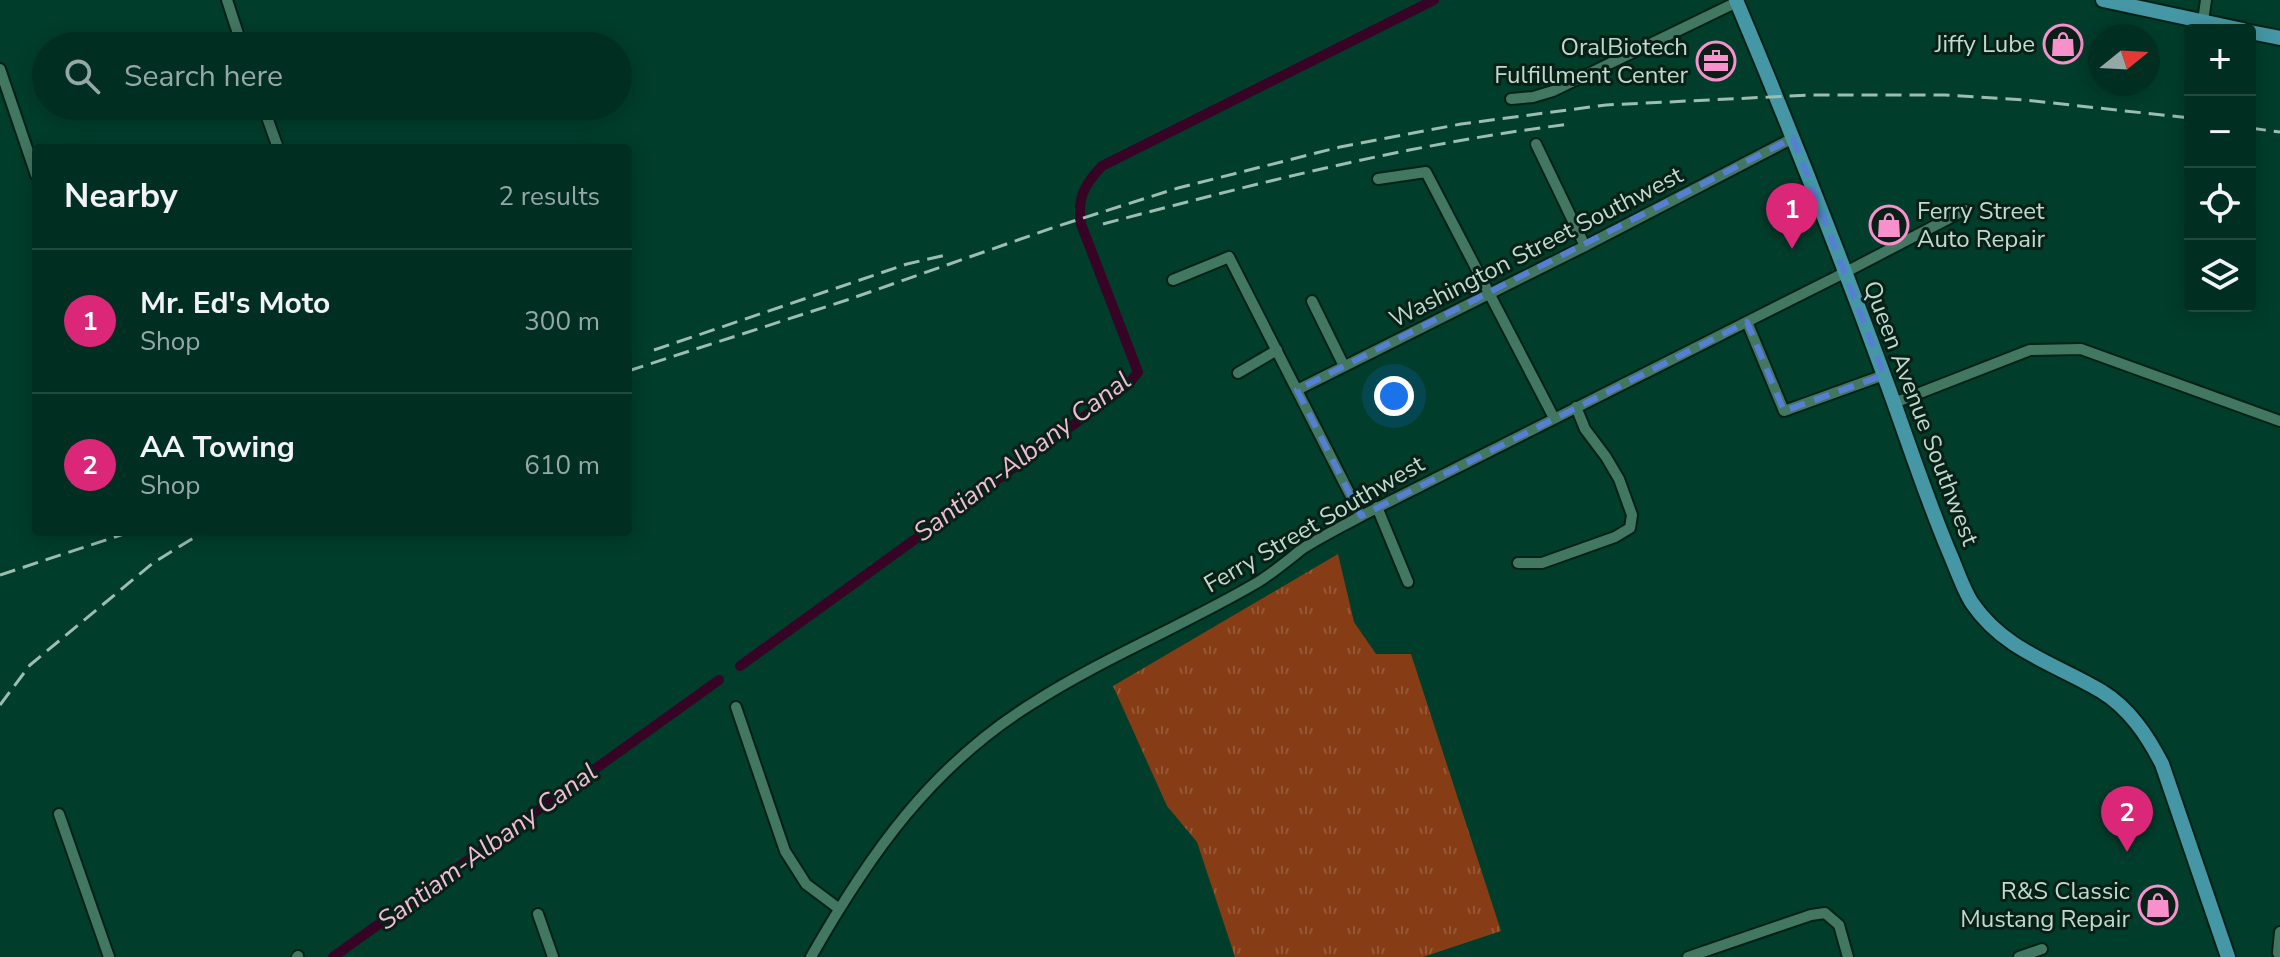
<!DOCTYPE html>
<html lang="en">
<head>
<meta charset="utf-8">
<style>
	:root { --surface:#002e20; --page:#0a3629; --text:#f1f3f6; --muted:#95a8a5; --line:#224a3e; --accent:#db2777 }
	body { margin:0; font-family:"Nunito Sans",sans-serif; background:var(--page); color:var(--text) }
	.controls { position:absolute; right:24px; top:24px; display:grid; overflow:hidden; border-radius:8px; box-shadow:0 4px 20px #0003 }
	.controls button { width:72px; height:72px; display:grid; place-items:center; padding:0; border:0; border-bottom:2px solid var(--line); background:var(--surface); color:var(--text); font:40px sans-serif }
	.compass { position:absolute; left:2088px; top:24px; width:72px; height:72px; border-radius:50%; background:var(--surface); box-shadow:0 4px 20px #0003; rotate:72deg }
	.you { position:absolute; left:1394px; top:396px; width:28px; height:28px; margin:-20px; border:6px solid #fff; border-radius:50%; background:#1a73e8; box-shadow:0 0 0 12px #1a73e833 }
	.badge { display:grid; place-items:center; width:52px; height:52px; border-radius:50%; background:var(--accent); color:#fff; font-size:26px; font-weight:700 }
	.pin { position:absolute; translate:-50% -66px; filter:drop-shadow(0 2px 4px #0008) }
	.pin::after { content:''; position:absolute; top:42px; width:28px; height:24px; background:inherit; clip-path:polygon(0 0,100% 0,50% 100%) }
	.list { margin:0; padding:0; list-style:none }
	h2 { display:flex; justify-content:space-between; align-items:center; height:104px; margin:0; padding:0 32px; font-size:34px }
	h2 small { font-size:26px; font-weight:400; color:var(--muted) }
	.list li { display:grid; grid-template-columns:52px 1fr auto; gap:24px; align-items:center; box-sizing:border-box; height:144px; padding:0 32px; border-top:2px solid var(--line) }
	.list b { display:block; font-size:30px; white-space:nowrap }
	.list p { margin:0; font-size:26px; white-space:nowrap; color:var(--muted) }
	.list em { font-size:26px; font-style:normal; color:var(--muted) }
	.icon { flex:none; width:44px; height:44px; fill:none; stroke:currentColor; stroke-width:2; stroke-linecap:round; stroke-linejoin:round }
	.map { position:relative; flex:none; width:2280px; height:957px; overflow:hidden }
	.search { position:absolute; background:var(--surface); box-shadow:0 4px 20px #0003; left:32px; top:32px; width:600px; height:88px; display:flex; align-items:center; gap:20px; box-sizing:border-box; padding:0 28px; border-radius:44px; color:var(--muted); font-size:30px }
	.panel { position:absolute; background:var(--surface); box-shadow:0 4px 20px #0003; left:32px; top:144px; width:600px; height:392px; border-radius:8px }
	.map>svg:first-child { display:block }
	.grass { fill:url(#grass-tufts) }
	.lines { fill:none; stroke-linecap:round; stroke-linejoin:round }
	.canal { stroke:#370426; stroke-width:10 }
	.minor-casing { stroke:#042116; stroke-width:14 }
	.major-casing { stroke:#042116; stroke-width:18 }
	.minor { stroke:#427762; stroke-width:10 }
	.major { stroke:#4597a5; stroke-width:14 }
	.rail { stroke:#9cbdb0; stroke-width:3; stroke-dasharray:16 8; stroke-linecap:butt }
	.marked { fill:none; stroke:#567fd4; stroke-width:6; stroke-dasharray:16 10; stroke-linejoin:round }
	.labels { text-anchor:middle; stroke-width:6; stroke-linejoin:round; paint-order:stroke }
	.poi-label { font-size:24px; fill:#bfdace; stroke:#092017; text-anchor:end }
	.street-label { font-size:24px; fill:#bfdace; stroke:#092017 }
	.water-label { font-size:26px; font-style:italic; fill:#f2bcd8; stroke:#092017 }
</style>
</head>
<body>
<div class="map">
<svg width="2280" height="957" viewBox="0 0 2280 957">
	<defs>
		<pattern id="grass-tufts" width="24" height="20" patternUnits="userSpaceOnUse" patternTransform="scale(2)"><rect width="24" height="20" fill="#863d16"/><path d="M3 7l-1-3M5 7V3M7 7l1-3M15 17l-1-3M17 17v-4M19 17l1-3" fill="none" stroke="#955837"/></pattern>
	</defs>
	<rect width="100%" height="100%" fill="#003d2b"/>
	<path class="grass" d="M 1338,554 L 1354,622 L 1376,654 L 1411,654 L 1501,931 L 1423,957 L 1235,957 L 1197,842 L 1167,806 L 1113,686 Z"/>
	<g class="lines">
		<g class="canal">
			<path d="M 740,666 L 1128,385 L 1138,372 L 1081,224 C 1077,198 1084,185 1102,166 L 1434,0"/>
			<path d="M 333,957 L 719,680"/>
		</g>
		<defs>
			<g id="minor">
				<path d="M 227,0 L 242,46"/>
				<path d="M 2203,21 L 2206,0"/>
				<path d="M 0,69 L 36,175"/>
				<path d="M 1511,99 L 1533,97 L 1553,91 L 1737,2"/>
				<path d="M 263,106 L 278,148"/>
				<path d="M 1536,144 L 1585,246"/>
				<path d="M 1378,179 L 1426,172 L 1554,418"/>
				<path d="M 1173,280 L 1229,257 L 1361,516"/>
				<path d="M 1312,301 L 1344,366"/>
				<path d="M 1747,322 L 1784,411 L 1884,375"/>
				<path d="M 1238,373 L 1277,350"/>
				<path d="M 1297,390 L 1585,246 L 1793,138"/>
				<path d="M 1894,403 L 2030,350 L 2081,349 L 2280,421"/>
				<path d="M 1377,507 L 1408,582"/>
				<path d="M 1518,563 L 1542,563 L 1615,537 L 1630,528 L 1632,515 L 1619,479 L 1606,457 L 1585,429 L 1576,407"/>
				<path d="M 736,707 L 785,851 L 806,884 L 838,908"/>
				<path d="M 59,814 L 109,957"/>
				<path d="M 538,914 L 553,957"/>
				<path d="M 2278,953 L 2280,932"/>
				<path d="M 297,957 L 298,956"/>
				<path d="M 811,957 C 869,855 931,766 1033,703 C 1105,657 1185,625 1258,582 C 1274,572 1288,560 1302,549 C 1321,537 1341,527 1361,516 L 1844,273 L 1965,210"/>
				<path d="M 1688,957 L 1811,915 L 1825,913 L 1839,925 L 1848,957"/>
				<path d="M 2019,957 L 2042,949"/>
			</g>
			<g id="major">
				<path d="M 1736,0 C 1790,128 1841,258 1889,389 C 1909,444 1927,500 1950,554 C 1957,570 1963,589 1972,603 C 2005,651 2054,663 2101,691 C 2129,708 2147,735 2162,764 L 2228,957"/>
				<path d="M 2103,0 L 2243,30"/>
				<path d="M 2250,32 L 2280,38"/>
			</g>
		</defs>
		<use href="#minor" class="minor-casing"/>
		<use href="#major" class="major-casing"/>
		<use href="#minor" class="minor"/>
		<use href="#major" class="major"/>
		<g class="rail">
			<path d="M 2250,128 L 2280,132"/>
			<path d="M 1103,224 C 1258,183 1412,143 1571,124"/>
			<path d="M 654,350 L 907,264 L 950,254"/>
			<path d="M 628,371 L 847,300 L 1055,227 L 1178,188 L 1340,147 L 1461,124 L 1606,105 L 1811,95 L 1945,95 L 2025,100 L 2190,118"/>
			<path d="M 0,575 L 130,532"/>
			<path d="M 0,705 L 30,665 L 153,563 L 203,532"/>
		</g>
	</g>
	<path class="marked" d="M 1793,138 L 1884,375 L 1784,411 L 1747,322 L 1361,516 L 1297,390 Z"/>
	<defs>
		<symbol id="shop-ring" viewBox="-11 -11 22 22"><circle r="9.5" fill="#092017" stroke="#f890cb" stroke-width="1.5"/><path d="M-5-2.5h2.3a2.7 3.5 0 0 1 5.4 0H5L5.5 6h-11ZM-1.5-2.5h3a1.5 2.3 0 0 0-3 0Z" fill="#f890cb"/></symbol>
		<symbol id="office-ring" viewBox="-11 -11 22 22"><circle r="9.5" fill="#092017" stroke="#f890cb" stroke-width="1.5"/><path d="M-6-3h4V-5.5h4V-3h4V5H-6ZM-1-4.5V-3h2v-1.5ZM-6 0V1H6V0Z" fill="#f890cb"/></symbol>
	</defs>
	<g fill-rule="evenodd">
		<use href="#shop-ring" x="2041" y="22" width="44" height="44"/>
		<use href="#office-ring" x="1694" y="39" width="44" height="44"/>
		<use href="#shop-ring" x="1867" y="203" width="44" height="44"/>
		<use href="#shop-ring" x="2136" y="883" width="44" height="44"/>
	</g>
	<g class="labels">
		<g class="poi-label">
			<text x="2035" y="52">Jiffy Lube</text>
			<text x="1688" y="55">OralBiotech<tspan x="1688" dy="28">Fulfillment Center</tspan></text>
			<text x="1917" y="219" text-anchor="start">Ferry Street<tspan x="1917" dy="28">Auto Repair</tspan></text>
			<text x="2130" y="899">R&amp;S Classic<tspan x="2130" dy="28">Mustang Repair</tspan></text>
		</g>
		<g class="street-label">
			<text transform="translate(1536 247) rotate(-27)" y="8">Washington Street Southwest</text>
			<text transform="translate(1921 413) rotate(69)" y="8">Queen Avenue Southwest</text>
			<text transform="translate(1314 524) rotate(-30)" y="8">Ferry Street Southwest</text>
		</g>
		<g class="water-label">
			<text transform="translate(1022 456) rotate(-37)" y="9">Santiam-Albany Canal</text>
			<text transform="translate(487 846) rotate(-36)" y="9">Santiam-Albany Canal</text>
		</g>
	</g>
</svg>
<div class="controls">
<button>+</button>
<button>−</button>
<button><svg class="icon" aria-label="locate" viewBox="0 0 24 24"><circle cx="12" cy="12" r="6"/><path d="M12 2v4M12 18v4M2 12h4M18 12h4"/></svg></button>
<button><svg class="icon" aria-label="layers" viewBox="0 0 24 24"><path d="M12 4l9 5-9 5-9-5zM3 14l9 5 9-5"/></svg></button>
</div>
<svg class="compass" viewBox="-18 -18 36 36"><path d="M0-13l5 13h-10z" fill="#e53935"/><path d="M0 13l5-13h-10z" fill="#95a8a5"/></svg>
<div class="you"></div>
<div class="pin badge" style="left:1792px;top:249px">1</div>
<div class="pin badge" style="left:2127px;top:852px">2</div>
<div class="search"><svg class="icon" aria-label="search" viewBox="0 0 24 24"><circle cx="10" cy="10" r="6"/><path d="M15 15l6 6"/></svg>Search here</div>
<section class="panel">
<h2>Nearby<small>2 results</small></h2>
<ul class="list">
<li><span class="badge">1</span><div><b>Mr. Ed's Moto</b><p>Shop</p></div><em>300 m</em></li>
<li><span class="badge">2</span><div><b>AA Towing</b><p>Shop</p></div><em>610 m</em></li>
</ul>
</section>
</div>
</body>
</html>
